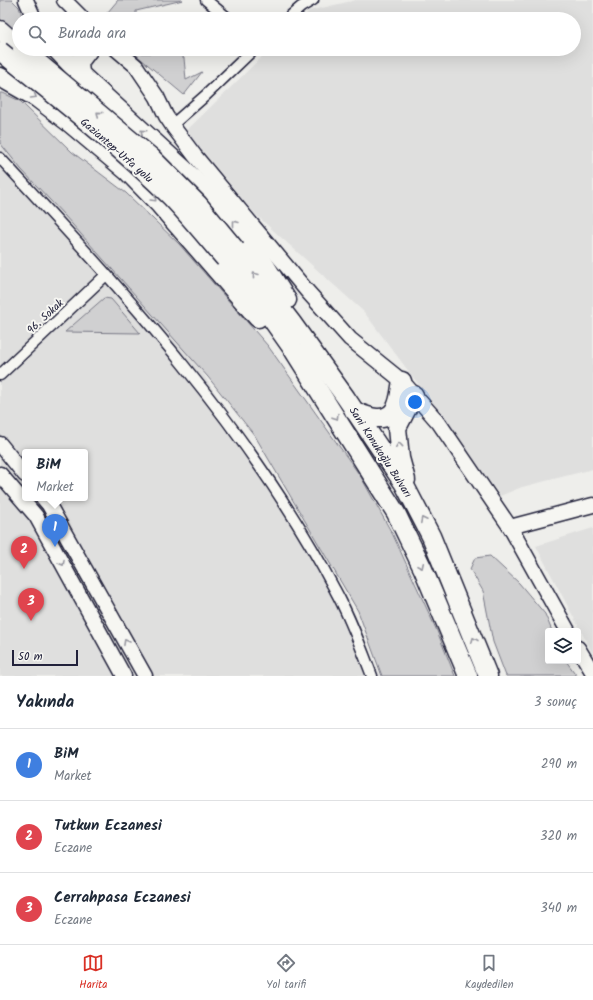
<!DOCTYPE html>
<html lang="tr">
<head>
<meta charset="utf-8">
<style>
	:root { --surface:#fff; --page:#f2f2f3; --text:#1f2937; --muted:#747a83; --line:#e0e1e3; --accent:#d93025 }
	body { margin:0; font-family:Kalam,sans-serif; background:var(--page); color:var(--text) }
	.controls { position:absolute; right:12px; bottom:12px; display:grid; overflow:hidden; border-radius:4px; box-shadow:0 4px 16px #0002 }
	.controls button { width:36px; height:36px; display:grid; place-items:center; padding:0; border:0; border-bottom:1px solid var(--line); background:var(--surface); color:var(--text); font:20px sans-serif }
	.scale { position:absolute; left:12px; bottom:10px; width:66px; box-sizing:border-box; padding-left:4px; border:2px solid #22223b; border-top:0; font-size:11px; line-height:14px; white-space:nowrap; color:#22223b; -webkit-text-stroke:3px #f6f6f2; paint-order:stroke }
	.you { position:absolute; left:415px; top:402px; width:14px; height:14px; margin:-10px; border:3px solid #fff; border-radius:50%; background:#1a73e8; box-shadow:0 0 0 6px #1a73e833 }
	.badge { display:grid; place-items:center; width:26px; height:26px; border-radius:50%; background:var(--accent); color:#fff; font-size:13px; font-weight:700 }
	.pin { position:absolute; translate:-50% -33px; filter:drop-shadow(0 1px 2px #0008) }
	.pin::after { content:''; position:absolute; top:21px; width:14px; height:12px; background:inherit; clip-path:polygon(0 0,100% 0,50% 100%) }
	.popup { position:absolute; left:22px; top:449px; width:66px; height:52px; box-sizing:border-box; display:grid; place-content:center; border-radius:4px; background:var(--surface); filter:drop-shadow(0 1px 3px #0005); font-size:13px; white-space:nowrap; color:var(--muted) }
	.popup b { font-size:15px; color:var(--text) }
	.popup::after { content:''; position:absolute; left:50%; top:100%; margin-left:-8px; border:8px solid transparent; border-top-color:var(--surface) }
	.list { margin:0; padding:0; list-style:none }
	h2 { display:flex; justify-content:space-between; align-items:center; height:52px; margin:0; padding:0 16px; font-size:17px }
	h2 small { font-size:13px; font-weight:400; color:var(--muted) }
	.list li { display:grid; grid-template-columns:26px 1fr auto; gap:12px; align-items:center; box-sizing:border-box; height:72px; padding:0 16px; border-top:1px solid var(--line) }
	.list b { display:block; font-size:15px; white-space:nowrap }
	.list p { margin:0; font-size:13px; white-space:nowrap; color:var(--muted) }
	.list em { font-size:13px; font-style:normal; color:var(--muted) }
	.icon { flex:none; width:22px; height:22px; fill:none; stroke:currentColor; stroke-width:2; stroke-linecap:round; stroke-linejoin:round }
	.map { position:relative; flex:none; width:593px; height:676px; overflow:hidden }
	.search { position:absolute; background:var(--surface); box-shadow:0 4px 16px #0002; left:12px; right:12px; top:12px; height:44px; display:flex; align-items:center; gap:10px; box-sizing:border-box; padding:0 14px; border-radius:22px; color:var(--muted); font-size:15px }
	.sheet { height:268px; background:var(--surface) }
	nav { display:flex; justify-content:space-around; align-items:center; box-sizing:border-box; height:56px; border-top:1px solid var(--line); background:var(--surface); font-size:11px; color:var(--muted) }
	nav a { display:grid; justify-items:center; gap:2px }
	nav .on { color:var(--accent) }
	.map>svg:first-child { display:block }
	.built { fill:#dfdfde; fill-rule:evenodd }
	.green { fill:#d0d0d1; stroke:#797986 }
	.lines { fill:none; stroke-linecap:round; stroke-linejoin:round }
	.street-casing { stroke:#22223b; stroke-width:13 }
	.secondary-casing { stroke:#22223b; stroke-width:17 }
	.highway-casing { stroke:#22223b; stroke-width:21 }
	.street { stroke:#f6f6f2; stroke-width:10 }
	.secondary { stroke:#f6f6f2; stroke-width:14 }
	.highway { stroke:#f6f6f2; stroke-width:18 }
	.highway-bridge-casing { stroke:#22223b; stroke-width:21; stroke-linecap:butt }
	.highway-bridge { stroke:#f6f6f2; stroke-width:18 }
	.oneway { stroke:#9797a0 }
	.labels { text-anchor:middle; stroke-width:4; stroke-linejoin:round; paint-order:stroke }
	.street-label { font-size:11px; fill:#22223b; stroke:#f6f6f2 }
</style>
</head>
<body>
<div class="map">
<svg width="593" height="676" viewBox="0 0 593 676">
	<rect width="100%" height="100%" fill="#eeeeeb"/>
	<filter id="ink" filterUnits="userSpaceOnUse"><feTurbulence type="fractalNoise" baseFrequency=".025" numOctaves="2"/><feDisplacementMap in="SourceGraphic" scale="8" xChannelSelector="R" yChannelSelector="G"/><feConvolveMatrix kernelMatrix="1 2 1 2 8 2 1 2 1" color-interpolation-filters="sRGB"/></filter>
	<g filter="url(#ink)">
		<g class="built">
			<path d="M 356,0 L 593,0 L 593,469 L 522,487 L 500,496 L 434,405 L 364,312 L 255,214 L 186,131 L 270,49 L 574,49 L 574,19 L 301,19 L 309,11 Z"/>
			<path d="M 0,136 L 183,339 L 381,676 L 0,676 ZM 25,452 L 85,452 L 85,498 L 25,498 Z"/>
			<path d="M 593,528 L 593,654 L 536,546 Z"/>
		</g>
		<g class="green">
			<path d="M 0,0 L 12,0 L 19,7 L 23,19 L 19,19 L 19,36 L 0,19 Z"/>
			<path d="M 118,0 L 183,0 L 136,11 L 136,19 L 102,19 Z"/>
			<path d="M 129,49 L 140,49 L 141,53 L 177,53 L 184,58 L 186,80 L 202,72 L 184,95 Z"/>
			<path d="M 0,93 L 3,93 L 20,101 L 72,152 L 126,193 L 179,244 L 268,346 L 361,477 L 393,535 L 437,631 L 455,676 L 382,676 L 358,611 L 255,436 L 208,377 L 64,215 L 21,169 L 0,143 Z"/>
			<path d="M 104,298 L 111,299 L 140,333 L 65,332 Z"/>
			<path d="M 490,556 L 519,583 L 545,614 L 552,631 L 548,631 L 548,661 L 566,661 L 577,676 L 506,676 L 493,642 L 483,591 L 470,569 L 475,558 Z"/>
		</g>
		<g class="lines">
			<defs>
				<g id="street">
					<path d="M 206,0 L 229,19"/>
					<path d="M 287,19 L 301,7 L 313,0"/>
					<path d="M 172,125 L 205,96 L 254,49"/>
					<path d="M 0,158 C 124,292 250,428 335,590 C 350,617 361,647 372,676"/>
					<path d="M 0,375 L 106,275"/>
				</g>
				<g id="secondary">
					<path d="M 26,0 L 33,16 L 33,19"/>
					<path d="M 64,0 L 83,19"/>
					<path d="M 116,49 L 136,66 L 157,97 L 166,116 L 174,128 L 195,156 L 307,291 L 350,339 L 402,381 L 439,423 L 510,527 L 568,631"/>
					<path d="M 0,444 L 25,475"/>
					<path d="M 0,474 L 36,516 L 124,676"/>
					<path d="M 43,498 L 49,505 L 145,676"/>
					<path d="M 510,527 L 593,505"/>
					<path d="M 578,648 L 593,673"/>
				</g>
				<g id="highway">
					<path d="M 0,30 L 19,47"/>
					<path d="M 56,49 L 80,74 L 188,173 L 224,209 L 248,238 L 287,300"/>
					<path d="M 80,74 L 79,62 L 89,49"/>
					<path d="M 0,77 L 37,98 L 71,124 L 127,171 L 160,205 L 258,318"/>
					<path d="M 236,250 L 292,323 L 346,398 L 404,484 L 431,536 L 488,676"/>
					<path d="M 225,259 L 251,290 L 292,348 L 396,513 L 423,569 L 468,676"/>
					<path d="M 354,411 C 366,416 386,425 395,409 C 400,401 400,390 402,381"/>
					<path d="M 406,480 L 400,458 L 397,428 L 414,395"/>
				</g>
			</defs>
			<use href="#street" class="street-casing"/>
			<use href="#secondary" class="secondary-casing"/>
			<use href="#highway" class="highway-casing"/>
			<use href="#street" class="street"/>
			<use href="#secondary" class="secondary"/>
			<use href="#highway" class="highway"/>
			<defs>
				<g id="highway-bridge">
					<path d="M 22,49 L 152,158 L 198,204 L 236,250"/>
					<path d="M 0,51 C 58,98 118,145 171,197 C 190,217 207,238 225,259"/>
				</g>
			</defs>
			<use href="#highway-bridge" class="highway-bridge-casing"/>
			<use href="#highway-bridge" class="highway-bridge"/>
		</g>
		<defs><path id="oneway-chevron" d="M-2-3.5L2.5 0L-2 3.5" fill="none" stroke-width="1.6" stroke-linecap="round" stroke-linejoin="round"/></defs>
		<g class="oneway">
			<use href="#oneway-chevron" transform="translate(34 96) rotate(31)"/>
			<use href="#oneway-chevron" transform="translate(99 114) rotate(-140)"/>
			<use href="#oneway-chevron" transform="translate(143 132) rotate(-138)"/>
			<use href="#oneway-chevron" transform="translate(154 199) rotate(45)"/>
			<use href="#oneway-chevron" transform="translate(235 223) rotate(-128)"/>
			<use href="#oneway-chevron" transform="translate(255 275) rotate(-128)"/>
			<use href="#oneway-chevron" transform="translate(336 417) rotate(58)"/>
			<use href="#oneway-chevron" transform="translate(399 445) rotate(-96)"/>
			<use href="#oneway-chevron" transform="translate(423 520) rotate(-117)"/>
			<use href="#oneway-chevron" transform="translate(62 563) rotate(61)"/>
			<use href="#oneway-chevron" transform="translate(421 566) rotate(65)"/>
			<use href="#oneway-chevron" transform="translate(474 640) rotate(-112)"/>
			<use href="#oneway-chevron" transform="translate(126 642) rotate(-119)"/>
		</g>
	</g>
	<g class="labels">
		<g class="street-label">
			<text transform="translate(117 150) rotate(41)" y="4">Gaziantep-Urfa yolu</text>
			<text transform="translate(45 316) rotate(-43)" y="4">96. Sokak</text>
			<text transform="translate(381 452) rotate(57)" y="4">Sani Konukoğlu Bulvarı</text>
		</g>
	</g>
</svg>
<div class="controls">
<button><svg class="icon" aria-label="layers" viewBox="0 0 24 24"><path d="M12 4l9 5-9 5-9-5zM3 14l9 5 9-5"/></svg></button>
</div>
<div class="scale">50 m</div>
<div class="you"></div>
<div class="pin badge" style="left:55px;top:547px;background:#3f7fe0">1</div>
<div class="popup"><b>BiM</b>Market</div>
<div class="pin badge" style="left:24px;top:569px;background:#e0444e">2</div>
<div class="pin badge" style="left:31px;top:621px;background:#e0444e">3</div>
<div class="search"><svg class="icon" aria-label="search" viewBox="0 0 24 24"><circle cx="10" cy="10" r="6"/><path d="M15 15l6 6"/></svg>Burada ara</div>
</div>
<section class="sheet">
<h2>Yakında<small>3 sonuç</small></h2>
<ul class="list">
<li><span class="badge" style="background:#3f7fe0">1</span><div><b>BiM</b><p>Market</p></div><em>290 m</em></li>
<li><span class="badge" style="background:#e0444e">2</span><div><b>Tutkun Eczanesi</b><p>Eczane</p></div><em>320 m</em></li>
<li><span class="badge" style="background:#e0444e">3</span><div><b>Cerrahpasa Eczanesi</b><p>Eczane</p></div><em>340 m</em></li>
</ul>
</section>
<nav>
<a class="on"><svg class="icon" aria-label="map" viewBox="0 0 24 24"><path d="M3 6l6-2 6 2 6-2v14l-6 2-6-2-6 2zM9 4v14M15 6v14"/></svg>Harita</a>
<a><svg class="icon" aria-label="directions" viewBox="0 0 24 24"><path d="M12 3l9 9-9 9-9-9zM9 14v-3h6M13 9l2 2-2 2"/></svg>Yol tarifi</a>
<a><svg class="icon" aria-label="saved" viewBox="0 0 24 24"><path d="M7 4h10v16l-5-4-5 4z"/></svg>Kaydedilen</a>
</nav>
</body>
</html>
